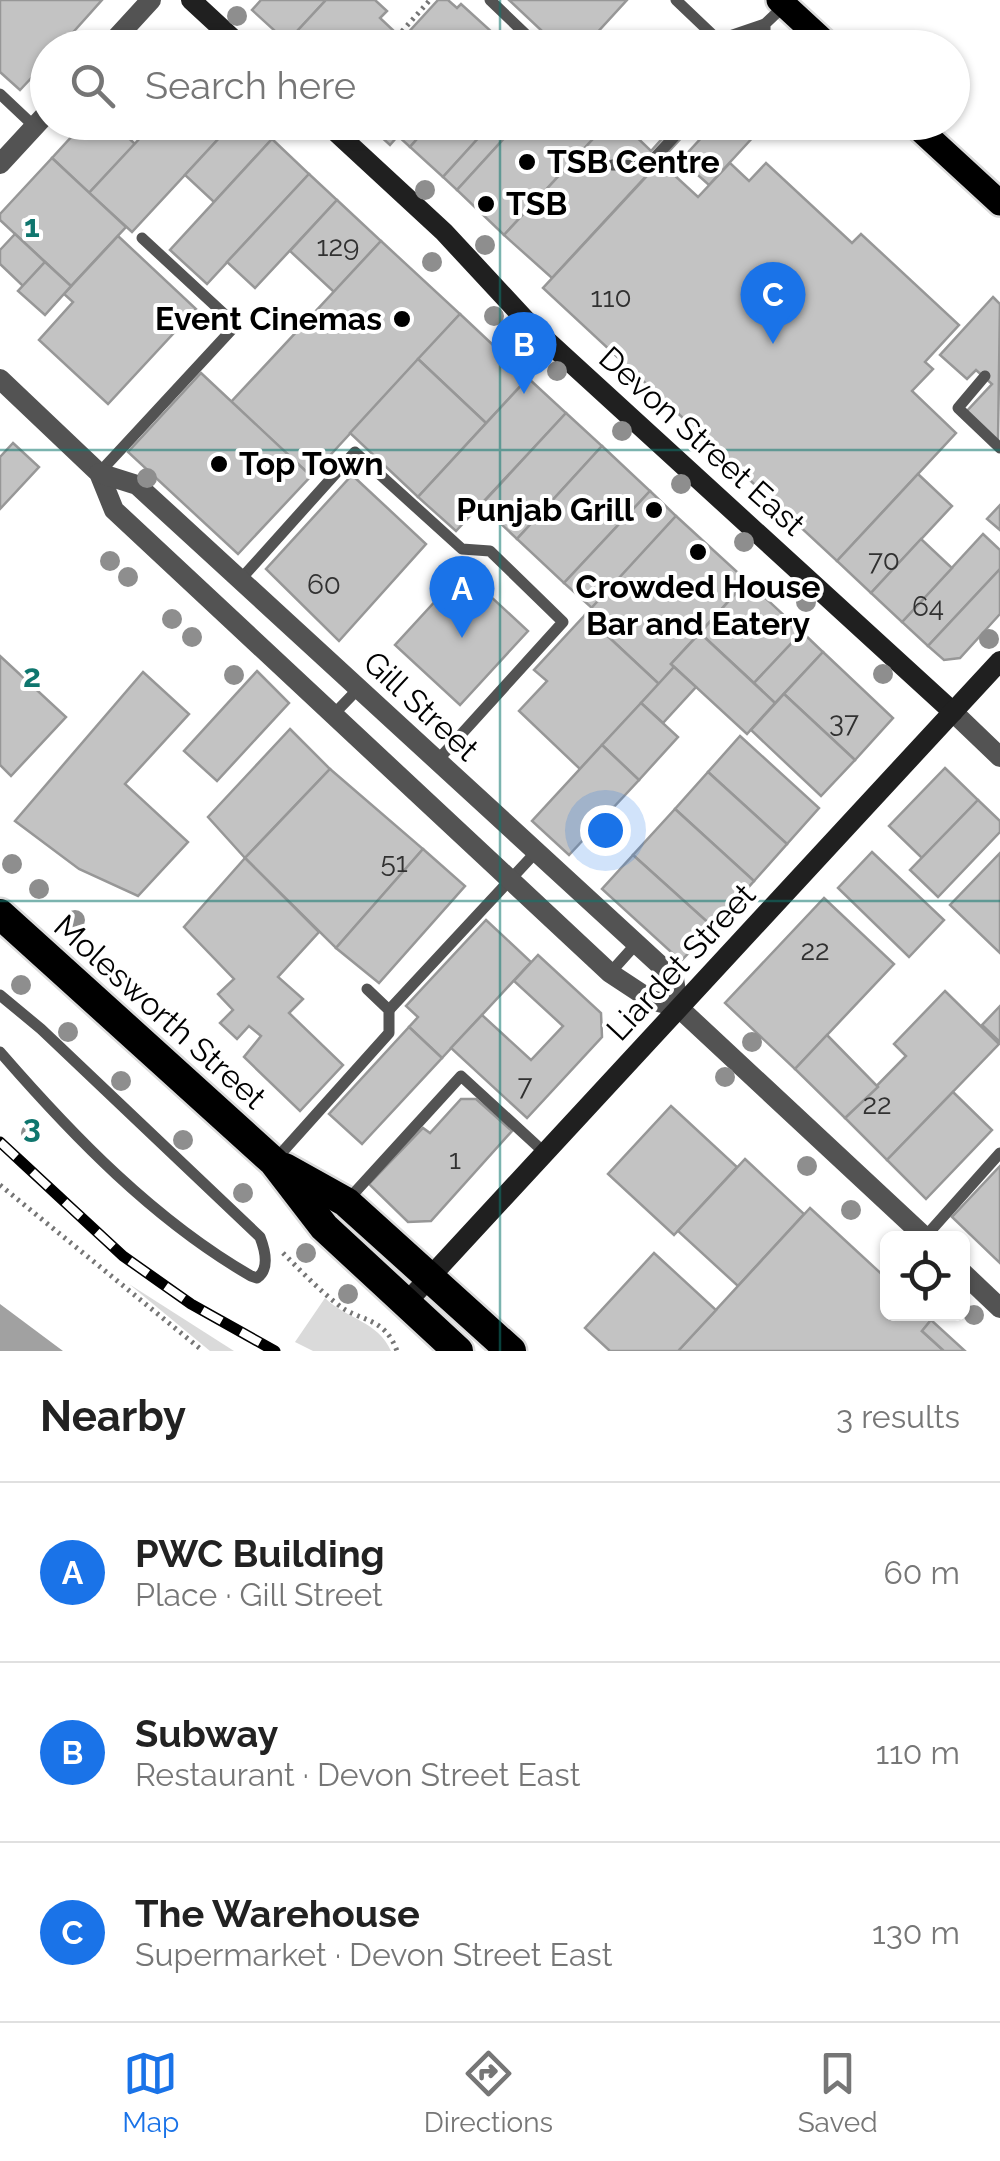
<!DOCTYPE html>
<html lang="en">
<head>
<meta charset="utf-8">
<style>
	:root { --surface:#fff; --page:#f6f6f6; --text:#222; --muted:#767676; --line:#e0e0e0; --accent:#1a73e8 }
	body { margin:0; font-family:Raleway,sans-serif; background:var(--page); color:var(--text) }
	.controls { position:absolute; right:30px; bottom:30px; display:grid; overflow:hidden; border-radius:15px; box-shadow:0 2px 8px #0004 }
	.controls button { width:90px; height:90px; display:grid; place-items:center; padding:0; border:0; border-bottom:2px solid var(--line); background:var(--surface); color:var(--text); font:50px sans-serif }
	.you { position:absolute; left:605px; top:830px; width:35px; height:35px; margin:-25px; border:8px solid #fff; border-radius:50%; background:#1a73e8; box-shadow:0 0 0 15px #1a73e833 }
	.badge { display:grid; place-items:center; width:65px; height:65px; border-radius:50%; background:var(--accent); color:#fff; font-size:32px; font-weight:700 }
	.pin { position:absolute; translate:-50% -82px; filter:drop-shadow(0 2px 5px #0008) }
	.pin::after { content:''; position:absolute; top:52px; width:35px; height:30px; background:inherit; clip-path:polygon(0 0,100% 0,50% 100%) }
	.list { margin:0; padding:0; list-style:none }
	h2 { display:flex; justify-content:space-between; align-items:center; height:130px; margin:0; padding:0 40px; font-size:42px }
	h2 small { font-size:32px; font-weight:400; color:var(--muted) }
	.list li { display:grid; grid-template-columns:65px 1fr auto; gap:30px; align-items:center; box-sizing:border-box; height:180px; padding:0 40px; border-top:2px solid var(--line) }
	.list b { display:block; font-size:38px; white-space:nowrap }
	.list p { margin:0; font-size:32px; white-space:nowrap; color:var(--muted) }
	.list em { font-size:32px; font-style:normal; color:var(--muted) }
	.icon { flex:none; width:55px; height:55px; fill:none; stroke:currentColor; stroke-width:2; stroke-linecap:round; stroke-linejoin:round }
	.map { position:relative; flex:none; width:1000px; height:1351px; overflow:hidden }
	.search { position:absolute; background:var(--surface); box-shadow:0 2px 8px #0004; left:30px; right:30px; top:30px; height:110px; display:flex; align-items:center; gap:25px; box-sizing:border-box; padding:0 35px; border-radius:55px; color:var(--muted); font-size:38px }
	.sheet { height:670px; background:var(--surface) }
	nav { display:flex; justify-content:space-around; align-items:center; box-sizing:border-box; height:140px; border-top:2px solid var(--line); background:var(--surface); font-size:28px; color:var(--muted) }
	nav a { display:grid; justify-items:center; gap:5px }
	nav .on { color:var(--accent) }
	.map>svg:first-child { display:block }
	.green { fill:#dadada }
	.water { fill:#a1a1a1 }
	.building { fill:#c3c3c3; stroke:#979797; stroke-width:2.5 }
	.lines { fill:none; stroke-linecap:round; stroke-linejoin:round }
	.primary-casing { stroke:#dbdbdb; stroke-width:30 }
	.highway-casing { stroke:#dbdbdb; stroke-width:35 }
	.path { stroke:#757575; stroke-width:5; stroke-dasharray:2.5 5; stroke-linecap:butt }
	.lane { stroke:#535353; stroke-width:11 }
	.street { stroke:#535353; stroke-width:20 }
	.secondary { stroke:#202020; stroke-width:20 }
	.primary { stroke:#000; stroke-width:25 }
	.highway { stroke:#000; stroke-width:30 }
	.rail-casing { stroke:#000; stroke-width:11 }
	.rail { stroke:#fff; stroke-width:8; stroke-dasharray:22; stroke-linecap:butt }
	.tree { fill:#8e8e8e }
	.grid { fill:none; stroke:#0f766e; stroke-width:2.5; stroke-opacity:0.55 }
	.poi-dot { fill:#000; stroke:#fff; stroke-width:4 }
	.labels { text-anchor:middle; stroke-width:8; stroke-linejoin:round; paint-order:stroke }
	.number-label { font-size:28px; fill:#313131 }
	.poi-label { font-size:32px; font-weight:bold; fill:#000; stroke:#fff; text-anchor:start }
	.street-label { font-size:32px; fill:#000; stroke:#fff }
	.grid-label { font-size:32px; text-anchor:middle; font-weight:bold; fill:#0f766e; stroke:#fff; stroke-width:8; stroke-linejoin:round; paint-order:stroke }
</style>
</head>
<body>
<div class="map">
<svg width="1000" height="1351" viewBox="0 0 1000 1351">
	<rect width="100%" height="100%" fill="#fff"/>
	<g class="green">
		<path d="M 129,1284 L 234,1351 L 210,1351 Z"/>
		<path d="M 325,1298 C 346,1319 378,1321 391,1351 L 313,1351 L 295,1342 Z"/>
	</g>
	<path class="water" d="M 0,1304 L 63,1351 L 0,1351 Z"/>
	<g class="building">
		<path d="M 0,0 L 102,0 L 59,48 L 48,48 L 48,60 L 20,90 L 0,72 Z"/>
		<path d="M 261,0 L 326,0 L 287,42 L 252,10 Z"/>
		<path d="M 326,0 L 375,0 L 387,11 L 380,18 L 395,32 L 380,48 L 293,48 L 287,42 Z"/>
		<path d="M 438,0 L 448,0 L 457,8 L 461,4 L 493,33 L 480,48 L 394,48 Z"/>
		<path d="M 509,0 L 627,0 L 583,48 L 560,48 Z"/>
		<path d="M 85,122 L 112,122 L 135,144 L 89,193 L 52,158 Z"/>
		<path d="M 129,122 L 155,122 L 143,135 Z"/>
		<path d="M 155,122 L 234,122 L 132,232 L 89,193 Z"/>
		<path d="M 234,122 L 254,122 L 272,139 L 214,202 L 185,175 Z"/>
		<path d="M 365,122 L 410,122 L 390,145 Z"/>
		<path d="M 410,122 L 432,122 L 410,147 L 398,136 Z"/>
		<path d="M 432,122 L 493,122 L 443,177 L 410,147 Z"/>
		<path d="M 493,122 L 519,122 L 457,190 L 443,177 Z"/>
		<path d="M 519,122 L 568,122 L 581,135 L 592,122 L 599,122 L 604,127 L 504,235 L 457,190 Z"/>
		<path d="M 599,122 L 621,122 L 651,151 L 677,122 L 696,122 L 552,278 L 504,235 L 604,127 Z"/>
		<path d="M 716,122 L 767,122 L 709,185 L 681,160 Z"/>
		<path d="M 272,139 L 309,174 L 207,284 L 170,250 Z"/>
		<path d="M 52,158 L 126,227 L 71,286 L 0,220 L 0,214 Z"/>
		<path d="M 660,162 L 698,197 L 730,163 L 749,181 L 766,163 L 852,243 L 861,234 L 959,325 L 925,362 L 933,369 L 912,391 L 956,433 L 837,561 L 543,288 Z"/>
		<path d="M 309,174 L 337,200 L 255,288 L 227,262 Z"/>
		<path d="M 337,200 L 381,241 L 334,292 L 290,251 Z"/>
		<path d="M 15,234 L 45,262 L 23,286 L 0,264 L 0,250 Z"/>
		<path d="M 118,236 L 196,309 L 108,404 L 39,340 L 73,302 L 64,294 Z"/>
		<path d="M 381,241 L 460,314 L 311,476 L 231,402 Z"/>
		<path d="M 45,262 L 71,286 L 45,315 L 18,291 Z"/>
		<path d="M 993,297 L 1000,304 L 998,441 L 966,412 L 992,384 L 976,370 L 967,379 L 940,355 Z"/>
		<path d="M 460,314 L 528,378 L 486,423 L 418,359 Z"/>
		<path d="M 418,359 L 486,423 L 418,497 L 350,433 Z"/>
		<path d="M 201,373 L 311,476 L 238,554 L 128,452 Z"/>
		<path d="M 528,378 L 566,413 L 456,531 L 418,497 Z"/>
		<path d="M 566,413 L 602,446 L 517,539 L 481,505 Z"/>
		<path d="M 13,443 L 39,467 L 0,509 L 0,457 Z"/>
		<path d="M 602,446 L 650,491 L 564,583 L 517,539 Z"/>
		<path d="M 918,474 L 952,506 L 871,593 L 837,561 Z"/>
		<path d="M 352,475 L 426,544 L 339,641 L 266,569 Z"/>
		<path d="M 650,491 L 676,516 L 592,608 L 564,583 Z"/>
		<path d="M 1000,505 L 1000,530 L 987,519 Z"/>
		<path d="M 676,516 L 747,581 L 671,664 L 674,667 L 659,684 L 585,615 Z"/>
		<path d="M 983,534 L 1000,550 L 1000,569 L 928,646 L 902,622 Z"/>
		<path d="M 921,539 L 952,568 L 902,622 L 871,593 Z"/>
		<path d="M 1000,569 L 1000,614 L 960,658 L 944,660 L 928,646 Z"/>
		<path d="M 463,571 L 528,631 L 460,705 L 395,645 Z"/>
		<path d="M 747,581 L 802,632 L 754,683 L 700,633 Z"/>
		<path d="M 585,615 L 659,684 L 580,769 L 519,711 L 547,681 L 534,670 Z"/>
		<path d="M 802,632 L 823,652 L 775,703 L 754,683 Z"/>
		<path d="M 700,633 L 775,703 L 747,734 L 671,664 Z"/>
		<path d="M 823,652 L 893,718 L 855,760 L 784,694 Z"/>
		<path d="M 0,656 L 66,717 L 11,776 L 0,765 Z"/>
		<path d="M 674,667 L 696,687 L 663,723 L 641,703 Z"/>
		<path d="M 257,671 L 289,703 L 217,781 L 184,751 Z"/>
		<path d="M 143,672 L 189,714 L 125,784 L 188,842 L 138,896 L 79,869 L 15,821 Z"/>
		<path d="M 784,694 L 855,760 L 821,796 L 751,730 Z"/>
		<path d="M 641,703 L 678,737 L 639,780 L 602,745 Z"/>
		<path d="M 290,729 L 330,769 L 245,858 L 208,817 Z"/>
		<path d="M 740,736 L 819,808 L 787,844 L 708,772 Z"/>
		<path d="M 602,745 L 639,780 L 569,855 L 532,821 Z"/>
		<path d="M 945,768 L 978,800 L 922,858 L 889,826 Z"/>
		<path d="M 330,769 L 423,849 L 336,948 L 245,858 Z"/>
		<path d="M 708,772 L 787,844 L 754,881 L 675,809 Z"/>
		<path d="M 978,800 L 1000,821 L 1000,832 L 938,897 L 910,870 Z"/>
		<path d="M 675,809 L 754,881 L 713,927 L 633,855 Z"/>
		<path d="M 423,849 L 465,886 L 379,983 L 336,948 Z"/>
		<path d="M 872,852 L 944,920 L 909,957 L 838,888 Z"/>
		<path d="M 1000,853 L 1000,953 L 950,905 Z"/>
		<path d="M 633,855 L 713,927 L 681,961 L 602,889 Z"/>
		<path d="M 245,858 L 319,932 L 278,977 L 303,999 L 289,1013 L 343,1065 L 300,1111 L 244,1057 L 261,1036 L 249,1026 L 237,1039 L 220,1023 L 233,1010 L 218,994 L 234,979 L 184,927 Z"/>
		<path d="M 824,898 L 894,964 L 795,1069 L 725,1003 Z"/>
		<path d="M 486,920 L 531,962 L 442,1058 L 409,1027 L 418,1017 L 406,1006 Z"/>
		<path d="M 538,955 L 601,1013 L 602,1037 L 527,1118 L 451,1048 L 482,1015 L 531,1060 L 563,1026 L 514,981 Z"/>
		<path d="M 945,991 L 999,1044 L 887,1160 L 845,1118 L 906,1056 L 894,1044 Z"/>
		<path d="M 1000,1006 L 1000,1042 L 982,1025 Z"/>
		<path d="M 409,1027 L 442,1058 L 362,1144 L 329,1114 Z"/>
		<path d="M 827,1035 L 878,1087 L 845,1118 L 795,1069 Z"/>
		<path d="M 953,1092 L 992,1130 L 926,1199 L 887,1160 Z"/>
		<path d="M 461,1099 L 476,1099 L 512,1131 L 431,1221 L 408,1222 L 369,1184 L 423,1128 L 430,1133 Z"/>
		<path d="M 671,1106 L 737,1167 L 674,1235 L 608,1174 Z"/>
		<path d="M 745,1159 L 804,1214 L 738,1286 L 678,1231 Z"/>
		<path d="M 1000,1166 L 1000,1263 L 952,1217 Z"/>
		<path d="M 810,1208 L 888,1280 L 888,1314 L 924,1314 L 931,1320 L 922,1331 L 944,1351 L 678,1351 Z"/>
		<path d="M 654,1253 L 716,1310 L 678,1351 L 610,1351 L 585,1328 Z"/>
		<path d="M 931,1320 L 965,1351 L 944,1351 L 922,1331 Z"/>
	</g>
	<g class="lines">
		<defs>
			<g id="primary">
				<path d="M 779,0 L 831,48"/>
				<path d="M 912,122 L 1000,203"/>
			</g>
			<g id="highway">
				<path d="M 0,914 L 274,1162 L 324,1227 L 458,1351"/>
				<path d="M 285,1168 L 346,1202 L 511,1351"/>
			</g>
		</defs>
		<use href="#primary" class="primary-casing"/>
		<use href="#highway" class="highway-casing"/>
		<g class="path">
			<path d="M 387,48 L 430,0"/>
			<path d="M 0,1185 L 203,1351"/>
			<path d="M 283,1253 C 300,1270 317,1288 336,1303 C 359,1323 384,1315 397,1351"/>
		</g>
		<g class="lane">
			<path d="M 490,0 L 540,48"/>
			<path d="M 676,0 L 718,40 L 765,24"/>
			<path d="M 759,48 L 765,42 L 765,24 L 785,5"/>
			<path d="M 0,94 L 35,127"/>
			<path d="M 612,165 L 647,166 L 688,122"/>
			<path d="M 985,376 L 958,408 L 1000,448"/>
			<path d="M 99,473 L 236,325 L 142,238"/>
			<path d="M 240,580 L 355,452 L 462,549 L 490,551 L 563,622 L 437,761"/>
			<path d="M 333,715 L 358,689"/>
			<path d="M 610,973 L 636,944"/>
			<path d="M 0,995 L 41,1029 L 260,1237 C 265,1250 270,1269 257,1278 L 251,1276 C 154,1220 73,1136 0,1052"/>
			<path d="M 389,1010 L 536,852"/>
			<path d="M 276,1159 L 389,1033 L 389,1010 L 367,989"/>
			<path d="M 346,1202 L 461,1076 L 545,1153"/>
			<path d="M 925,1237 L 1000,1153"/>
		</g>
		<g class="street">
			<path d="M 107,48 L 151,0"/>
			<path d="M 0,164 L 48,112"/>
			<path d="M 0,379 L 99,473 L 114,510 L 610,973 L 651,1000 L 678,1007 L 926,1238"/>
			<path d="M 99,473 L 137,485 L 674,978 L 678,1007"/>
			<path d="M 953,712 L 1000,757"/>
			<path d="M 962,1272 L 1000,1308"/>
		</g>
		<g class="secondary">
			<path d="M 191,0 L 243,48"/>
			<path d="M 325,122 L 444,232 L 534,329 L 953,712"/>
			<path d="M 406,1303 L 1000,661"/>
		</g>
		<use href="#primary" class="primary"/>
		<use href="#highway" class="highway"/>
		<defs>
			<path id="rail" d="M 0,1142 L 123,1256 L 191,1304 L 275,1351"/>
		</defs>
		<use href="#rail" class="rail-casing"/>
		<use href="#rail" class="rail"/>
	</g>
	<g class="tree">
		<circle cx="237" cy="16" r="10"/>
		<circle cx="425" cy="190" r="10"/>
		<circle cx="485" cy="245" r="10"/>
		<circle cx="432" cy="262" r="10"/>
		<circle cx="494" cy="316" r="10"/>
		<circle cx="557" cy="371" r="10"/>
		<circle cx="622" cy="431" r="10"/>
		<circle cx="147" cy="478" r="10"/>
		<circle cx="681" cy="484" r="10"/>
		<circle cx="744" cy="542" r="10"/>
		<circle cx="110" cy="561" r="10"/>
		<circle cx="128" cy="577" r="10"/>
		<circle cx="806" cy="602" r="10"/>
		<circle cx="172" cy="619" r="10"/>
		<circle cx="192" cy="637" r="10"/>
		<circle cx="989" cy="639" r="10"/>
		<circle cx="883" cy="674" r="10"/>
		<circle cx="234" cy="675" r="10"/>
		<circle cx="12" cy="864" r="10"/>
		<circle cx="39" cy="889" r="10"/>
		<circle cx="75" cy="920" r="10"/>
		<circle cx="21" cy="985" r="10"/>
		<circle cx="68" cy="1032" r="10"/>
		<circle cx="752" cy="1042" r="10"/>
		<circle cx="725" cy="1077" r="10"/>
		<circle cx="121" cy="1081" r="10"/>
		<circle cx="31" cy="1133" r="10"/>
		<circle cx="183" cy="1140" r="10"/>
		<circle cx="807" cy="1166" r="10"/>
		<circle cx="243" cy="1193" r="10"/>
		<circle cx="851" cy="1210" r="10"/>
		<circle cx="306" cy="1253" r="10"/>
		<circle cx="348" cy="1294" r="10"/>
		<circle cx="974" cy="1315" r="10"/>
	</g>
	<path class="grid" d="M 500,0 L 500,48M 500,122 L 500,1351M 0,450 L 1000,450M 0,901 L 1000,901"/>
	<g class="poi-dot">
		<circle cx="527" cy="162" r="10"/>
		<circle cx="486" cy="204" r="10"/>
		<circle cx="402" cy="319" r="10"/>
		<circle cx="219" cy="464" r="10"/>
		<circle cx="654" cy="510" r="10"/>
		<circle cx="698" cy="552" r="10"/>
	</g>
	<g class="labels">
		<g class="number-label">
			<text x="338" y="256">129</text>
			<text x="611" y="307">110</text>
			<text x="884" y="570">70</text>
			<text x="324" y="594">60</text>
			<text x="928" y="616">64</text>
			<text x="844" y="732">37</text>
			<text x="394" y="872">51</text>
			<text x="815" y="960">22</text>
			<text x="525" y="1095">7</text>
			<text x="877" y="1114">22</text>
			<text x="455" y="1169">1</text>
		</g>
		<g class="poi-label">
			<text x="547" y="173">TSB Centre</text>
			<text x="506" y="215">TSB</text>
			<text x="382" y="330" text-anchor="end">Event Cinemas</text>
			<text x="239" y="475">Top Town</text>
			<text x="634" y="521" text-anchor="end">Punjab Grill</text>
			<text x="698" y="598" text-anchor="middle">Crowded House<tspan x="698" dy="37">Bar and Eatery</tspan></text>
		</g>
		<g class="street-label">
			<text transform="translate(702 441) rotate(42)" y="11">Devon Street East</text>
			<text transform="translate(421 706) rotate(43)" y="11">Gill Street</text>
			<text transform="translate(681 962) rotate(-47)" y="11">Liardet Street</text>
			<text transform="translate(160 1012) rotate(42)" y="11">Molesworth Street</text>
		</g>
	</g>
	<g class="grid-label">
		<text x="32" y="237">1</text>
		<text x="32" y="687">2</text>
		<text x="32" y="1137">3</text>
	</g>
</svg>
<div class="controls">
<button><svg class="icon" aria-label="locate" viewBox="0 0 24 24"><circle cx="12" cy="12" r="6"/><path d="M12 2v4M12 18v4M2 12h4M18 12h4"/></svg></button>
</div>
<div class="you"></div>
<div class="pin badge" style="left:462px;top:638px">A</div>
<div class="pin badge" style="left:524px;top:394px">B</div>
<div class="pin badge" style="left:773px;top:344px">C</div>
<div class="search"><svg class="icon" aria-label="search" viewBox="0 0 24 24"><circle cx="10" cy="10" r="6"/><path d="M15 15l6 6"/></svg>Search here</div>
</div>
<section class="sheet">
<h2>Nearby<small>3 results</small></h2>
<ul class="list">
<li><span class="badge">A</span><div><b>PWC Building</b><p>Place · Gill Street</p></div><em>60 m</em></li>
<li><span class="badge">B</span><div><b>Subway</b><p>Restaurant · Devon Street East</p></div><em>110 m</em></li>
<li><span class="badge">C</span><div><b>The Warehouse</b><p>Supermarket · Devon Street East</p></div><em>130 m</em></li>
</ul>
</section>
<nav>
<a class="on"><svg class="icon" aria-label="map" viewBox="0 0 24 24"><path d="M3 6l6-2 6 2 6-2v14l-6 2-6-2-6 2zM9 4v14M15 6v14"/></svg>Map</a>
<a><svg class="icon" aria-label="directions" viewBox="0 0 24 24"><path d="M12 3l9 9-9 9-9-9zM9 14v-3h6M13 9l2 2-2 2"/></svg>Directions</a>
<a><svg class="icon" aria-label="saved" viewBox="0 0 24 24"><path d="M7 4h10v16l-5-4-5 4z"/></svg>Saved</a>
</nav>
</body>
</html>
